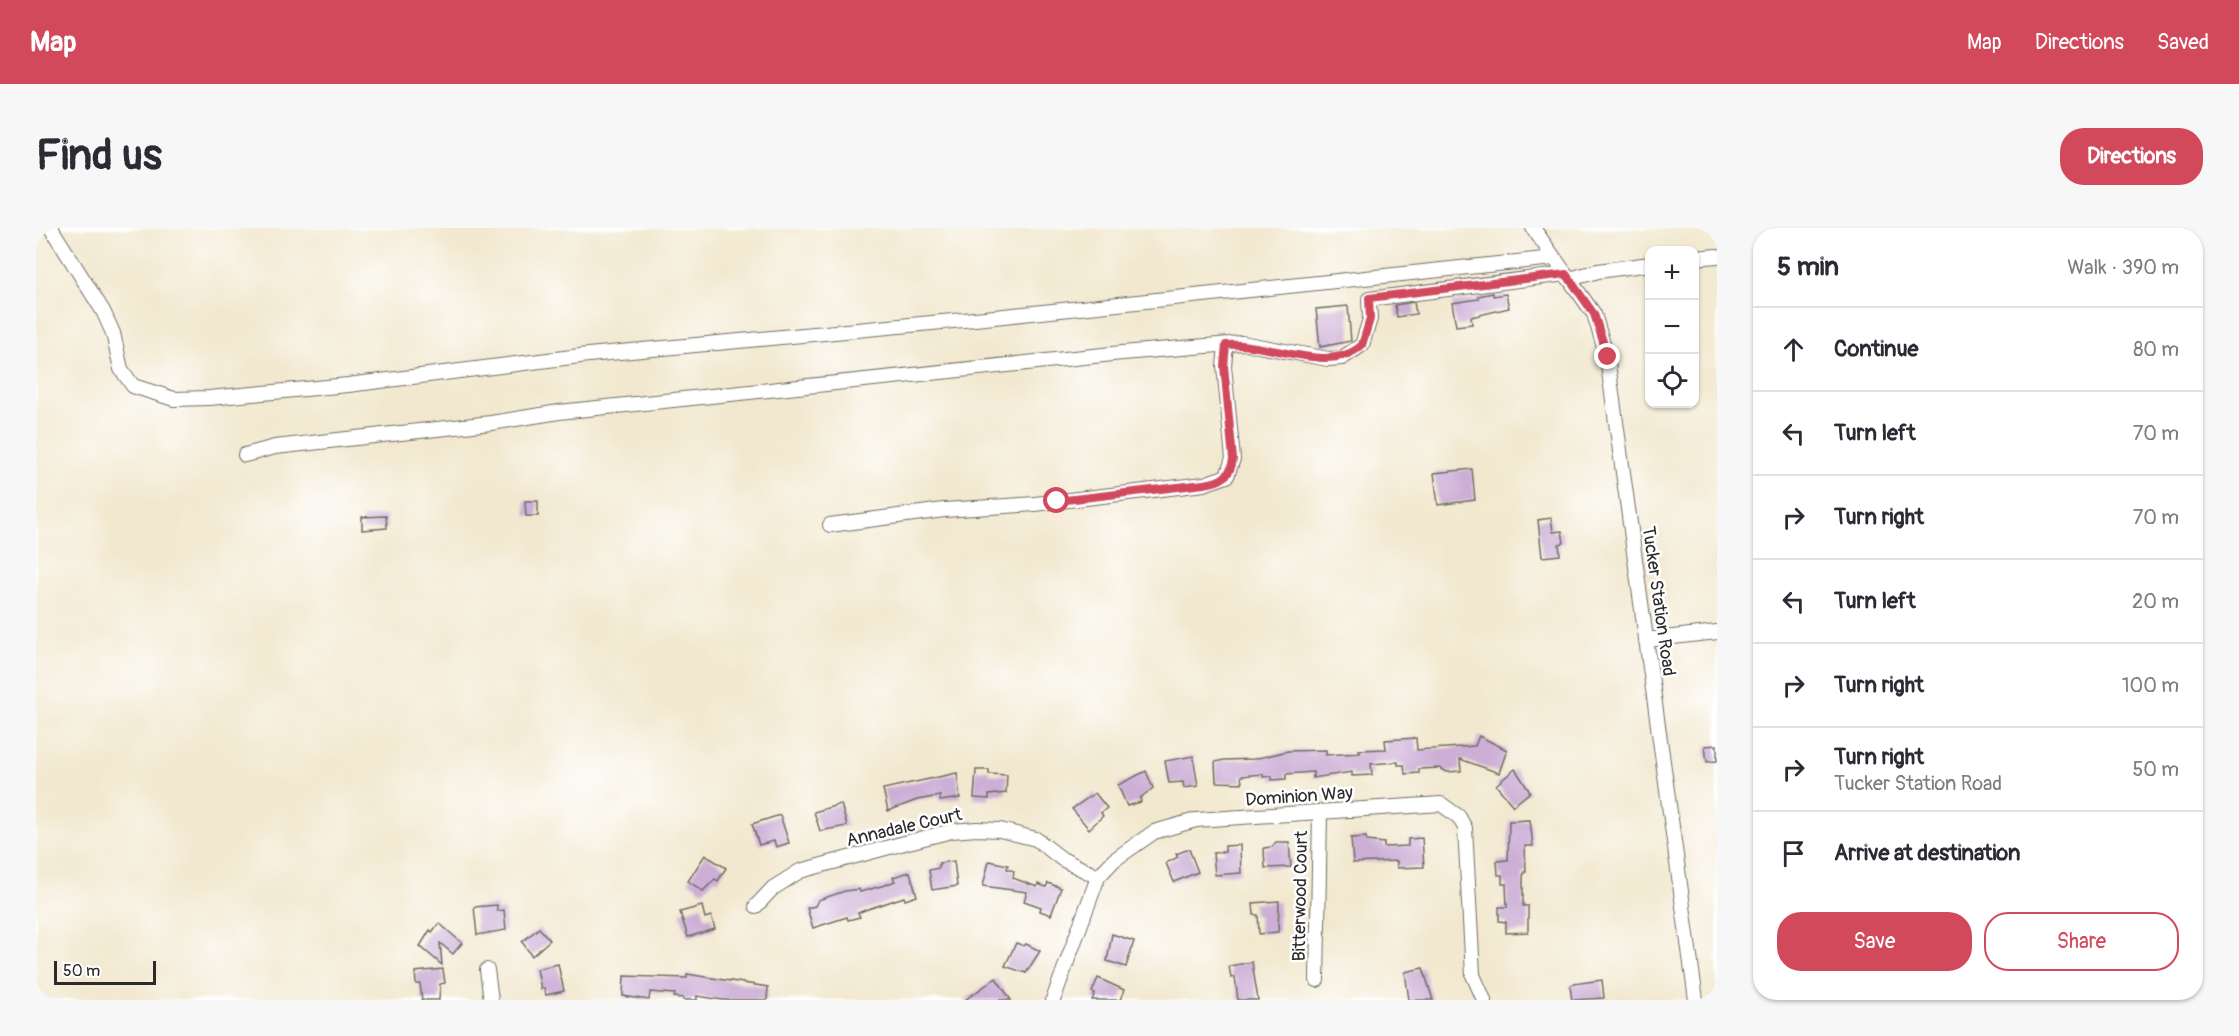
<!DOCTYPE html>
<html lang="en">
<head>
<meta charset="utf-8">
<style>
	:root { --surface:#fff; --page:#f7f7f7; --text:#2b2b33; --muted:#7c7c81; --line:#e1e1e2; --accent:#d1495b }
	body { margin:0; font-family:Pangolin,sans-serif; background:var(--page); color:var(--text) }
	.controls { position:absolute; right:18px; top:18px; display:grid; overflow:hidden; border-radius:12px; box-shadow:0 2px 4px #0004 }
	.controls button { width:54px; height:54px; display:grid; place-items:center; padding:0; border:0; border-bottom:2px solid var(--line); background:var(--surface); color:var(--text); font:30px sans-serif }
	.scale { position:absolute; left:18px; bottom:15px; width:102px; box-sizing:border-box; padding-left:6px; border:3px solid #2b2b2b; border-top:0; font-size:16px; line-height:21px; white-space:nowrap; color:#2b2b2b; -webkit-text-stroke:4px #fff; paint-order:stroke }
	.stop { position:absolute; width:18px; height:18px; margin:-14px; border:4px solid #d1495b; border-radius:50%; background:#fff }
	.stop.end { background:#d1495b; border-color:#fff; box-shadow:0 2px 6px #0008 }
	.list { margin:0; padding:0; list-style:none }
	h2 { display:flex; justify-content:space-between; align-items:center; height:78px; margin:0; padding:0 24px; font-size:26px }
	h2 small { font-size:20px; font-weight:400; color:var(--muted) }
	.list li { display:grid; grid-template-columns:39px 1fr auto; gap:18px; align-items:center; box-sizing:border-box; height:84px; padding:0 24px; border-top:2px solid var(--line) }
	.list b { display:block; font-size:22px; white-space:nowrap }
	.list p { margin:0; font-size:20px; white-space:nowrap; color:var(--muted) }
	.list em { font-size:20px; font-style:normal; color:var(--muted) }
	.actions { display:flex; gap:12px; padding:18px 24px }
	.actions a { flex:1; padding:14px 0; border:2px solid var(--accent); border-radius:24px; text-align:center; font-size:21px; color:var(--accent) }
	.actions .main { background:var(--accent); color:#fff }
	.icon { flex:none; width:33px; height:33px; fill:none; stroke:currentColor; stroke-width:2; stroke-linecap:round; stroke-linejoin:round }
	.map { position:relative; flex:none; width:1681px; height:772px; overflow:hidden; border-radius:24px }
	header { display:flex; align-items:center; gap:36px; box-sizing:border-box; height:84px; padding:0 30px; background:var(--accent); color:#fff }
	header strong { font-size:28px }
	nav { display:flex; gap:33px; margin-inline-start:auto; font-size:21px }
	.intro { display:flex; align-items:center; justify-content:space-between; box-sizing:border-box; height:144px; padding:0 36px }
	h1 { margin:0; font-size:42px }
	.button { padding:15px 27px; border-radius:24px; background:var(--accent); color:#fff; font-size:21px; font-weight:700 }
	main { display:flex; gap:36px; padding:0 36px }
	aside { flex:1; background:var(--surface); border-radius:24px; box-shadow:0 2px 4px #0004 }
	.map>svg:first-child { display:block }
	.building { fill:#ccaed6 }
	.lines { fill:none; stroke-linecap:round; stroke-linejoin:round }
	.minor-casing { stroke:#716d64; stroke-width:16 }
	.minor { stroke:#fff; stroke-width:14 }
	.route { stroke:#d1495b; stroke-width:8 }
	.labels { text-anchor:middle; stroke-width:5; stroke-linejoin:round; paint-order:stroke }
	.street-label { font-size:18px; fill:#2b2b2b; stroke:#fff }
</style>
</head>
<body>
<header>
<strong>Map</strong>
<nav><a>Map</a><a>Directions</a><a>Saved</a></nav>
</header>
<div class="intro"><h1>Find us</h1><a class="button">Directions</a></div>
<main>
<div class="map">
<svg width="1681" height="772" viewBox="0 0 1681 772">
	<rect width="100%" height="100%" fill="#fff"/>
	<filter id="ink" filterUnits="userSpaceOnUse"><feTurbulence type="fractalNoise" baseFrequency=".0167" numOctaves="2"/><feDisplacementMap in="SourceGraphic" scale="12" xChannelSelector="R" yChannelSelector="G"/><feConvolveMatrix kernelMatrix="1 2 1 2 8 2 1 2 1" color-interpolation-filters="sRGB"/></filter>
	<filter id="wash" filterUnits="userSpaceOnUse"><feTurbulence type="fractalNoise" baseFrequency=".008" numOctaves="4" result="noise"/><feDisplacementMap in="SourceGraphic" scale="24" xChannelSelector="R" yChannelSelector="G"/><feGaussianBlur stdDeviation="1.35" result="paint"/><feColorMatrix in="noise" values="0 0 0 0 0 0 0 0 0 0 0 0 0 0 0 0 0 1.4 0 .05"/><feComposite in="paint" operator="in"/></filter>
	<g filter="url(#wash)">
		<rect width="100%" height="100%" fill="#f2e8cf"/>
		<g id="blocks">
			<g class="building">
				<path d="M 1457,65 L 1457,68 L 1470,66 L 1473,80 L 1435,89 L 1436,96 L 1420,98 L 1416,75 L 1443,71 L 1442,68 Z"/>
				<path d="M 1378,74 L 1380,86 L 1361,89 L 1359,77 Z"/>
				<path d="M 1312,78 L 1315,113 L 1284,119 L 1280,81 Z"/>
				<path d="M 1436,241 L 1439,272 L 1402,277 L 1398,245 Z"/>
				<path d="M 489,273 L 502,273 L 502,288 L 490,288 Z"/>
				<path d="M 350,288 L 351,300 L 326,302 L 326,289 Z"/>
				<path d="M 1515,290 L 1517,304 L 1526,303 L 1528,315 L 1523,316 L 1524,327 L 1506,329 L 1502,292 Z"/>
				<path d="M 1443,508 L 1471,522 L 1463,545 L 1424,531 L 1425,543 L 1411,544 L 1404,540 L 1383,541 L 1383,545 L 1369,546 L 1368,537 L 1362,537 L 1362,534 L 1335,536 L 1336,547 L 1316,548 L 1316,544 L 1277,550 L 1277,544 L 1250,546 L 1250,551 L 1236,552 L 1236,548 L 1227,549 L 1227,546 L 1205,548 L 1206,555 L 1180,554 L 1179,534 L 1188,532 L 1218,531 L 1252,523 L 1290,522 L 1290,527 L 1324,525 L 1323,522 L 1350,521 L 1349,512 L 1380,510 L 1381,522 L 1439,518 Z"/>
				<path d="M 1681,517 L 1681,533 L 1671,534 L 1669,518 Z"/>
				<path d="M 1157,528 L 1162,558 L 1148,560 L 1147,554 L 1133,555 L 1129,533 Z"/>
				<path d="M 1479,541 L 1494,564 L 1477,578 L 1460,557 Z"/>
				<path d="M 940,542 L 953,542 L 953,546 L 971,547 L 970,565 L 953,567 L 953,571 L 938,570 Z"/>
				<path d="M 1110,543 L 1117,560 L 1104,570 L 1105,574 L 1091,578 L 1082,557 Z"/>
				<path d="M 921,545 L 924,570 L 904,573 L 904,568 L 881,572 L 852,583 L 847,561 Z"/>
				<path d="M 1059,565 L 1071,580 L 1065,585 L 1067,588 L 1053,601 L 1036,581 Z"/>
				<path d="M 805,576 L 811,598 L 784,603 L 778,584 Z"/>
				<path d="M 744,587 L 753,615 L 740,619 L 738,613 L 723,617 L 716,596 Z"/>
				<path d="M 1494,592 L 1497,618 L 1489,618 L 1490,644 L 1488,644 L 1487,649 L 1487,678 L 1492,678 L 1492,704 L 1470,705 L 1470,694 L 1463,693 L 1463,679 L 1471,679 L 1470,656 L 1466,656 L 1466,647 L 1462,647 L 1461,633 L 1472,632 L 1473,593 Z"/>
				<path d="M 1330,609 L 1331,613 L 1348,615 L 1348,619 L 1372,618 L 1372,611 L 1386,610 L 1388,639 L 1361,640 L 1361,633 L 1317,635 L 1315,610 Z"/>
				<path d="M 1240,614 L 1253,614 L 1255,639 L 1229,640 L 1228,620 L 1236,619 Z"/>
				<path d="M 1204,617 L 1205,645 L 1179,647 L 1177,625 L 1189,624 L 1189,618 Z"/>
				<path d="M 1153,621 L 1162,644 L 1138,654 L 1130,635 L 1142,629 L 1140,626 Z"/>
				<path d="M 669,627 L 690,640 L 682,653 L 679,651 L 667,663 L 652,653 Z"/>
				<path d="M 918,633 L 921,658 L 896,662 L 893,642 L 903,640 L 903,635 Z"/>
				<path d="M 953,633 L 972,637 L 971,641 L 978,643 L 977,650 L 1001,659 L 1002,656 L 1010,659 L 1012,655 L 1025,660 L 1015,687 L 1004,683 L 1005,679 L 988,673 L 991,664 L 947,658 Z"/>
				<path d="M 874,644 L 881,668 L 869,672 L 868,669 L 829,682 L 822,685 L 824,689 L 812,692 L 811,689 L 777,700 L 771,680 L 779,678 L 782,672 L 809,663 L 823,661 L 824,664 L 849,657 L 859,653 L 857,649 Z"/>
				<path d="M 1243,673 L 1242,704 L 1223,706 L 1222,687 L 1218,687 L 1217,675 Z"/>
				<path d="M 461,677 L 461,683 L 468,682 L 470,702 L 441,707 L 438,679 Z"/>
				<path d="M 666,678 L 669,690 L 675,688 L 679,701 L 652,709 L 644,684 Z"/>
				<path d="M 403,695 L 426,715 L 417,726 L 404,715 L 406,737 L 384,718 L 394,702 L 396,704 Z"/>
				<path d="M 503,700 L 514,712 L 496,728 L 486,714 Z"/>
				<path d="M 1076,706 L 1098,713 L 1090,739 L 1071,733 Z"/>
				<path d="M 980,715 L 988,718 L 990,716 L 1004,723 L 990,745 L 969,738 Z"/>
				<path d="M 1216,734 L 1222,772 L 1202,772 L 1199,749 L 1195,750 L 1193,738 Z"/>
				<path d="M 522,736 L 528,763 L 510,767 L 508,760 L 505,761 L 501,741 Z"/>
				<path d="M 1387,740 L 1397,772 L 1373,772 L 1369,744 Z"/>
				<path d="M 407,741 L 409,755 L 404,756 L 403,772 L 386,772 L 384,756 L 380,756 L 379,744 Z"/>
				<path d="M 651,746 L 732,759 L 731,772 L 687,772 L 661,768 L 661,772 L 647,772 L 647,770 L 638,769 L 639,766 L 614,764 L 613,772 L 587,768 L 588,748 L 651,750 Z"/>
				<path d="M 960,750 L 975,772 L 929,772 Z"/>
				<path d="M 1062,750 L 1088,762 L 1084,772 L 1056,772 L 1059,765 L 1056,764 Z"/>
				<path d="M 1566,752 L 1568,770 L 1536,772 L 1534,758 L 1537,756 Z"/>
			</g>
		</g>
	</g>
	<g filter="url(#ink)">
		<use href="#blocks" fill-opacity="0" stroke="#716d64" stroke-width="1.5"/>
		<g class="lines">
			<defs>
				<g id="minor">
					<path d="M 15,0 L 67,83 L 77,105 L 85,141 L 97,158 L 138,171 L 173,170 L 312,157 L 552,127 L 949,90 L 1518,30"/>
					<path d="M 1497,0 L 1558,86 L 1571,129 L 1660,772"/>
					<path d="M 1658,30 L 1681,28"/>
					<path d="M 1534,51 L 1562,43 L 1614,36"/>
					<path d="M 209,227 L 239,219 L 455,195 L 523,184 L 1086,125 L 1206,115 L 1292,131 L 1306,130 L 1326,117 L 1334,91 L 1333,71 L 1530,46"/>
					<path d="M 794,297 L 908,282 L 999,276 L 1168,256 L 1191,248 L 1197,231 L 1188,138 L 1190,117"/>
					<path d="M 1610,412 L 1681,404"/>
					<path d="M 720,678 L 737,660 L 764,643 L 876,613 L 916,603 L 940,601 L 964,602 L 1000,611 L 1026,631 L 1062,649"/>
					<path d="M 451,742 L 455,772"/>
					<path d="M 1281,752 L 1284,585"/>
					<path d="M 1017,772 L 1062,649 L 1078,632 L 1118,604 L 1160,592 L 1405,576 L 1423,589 L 1429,600 L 1437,747 L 1448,772"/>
				</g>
			</defs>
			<use href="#minor" class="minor-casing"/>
			<use href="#minor" class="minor"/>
		</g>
	</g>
	<g class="lines" filter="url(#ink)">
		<path class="route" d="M 1021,273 L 1168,256 C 1185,254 1195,248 1197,231 L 1188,138 L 1190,117 C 1232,113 1293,148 1326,117 L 1334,91 L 1333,70 L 1530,46 L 1558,86 L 1572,129"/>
	</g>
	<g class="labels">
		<g class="street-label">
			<text transform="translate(1623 373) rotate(82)" y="6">Tucker Station Road</text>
			<text transform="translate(1263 568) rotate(-4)" y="6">Dominion Way</text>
			<text transform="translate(868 599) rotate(-13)" y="6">Annadale Court</text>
			<text transform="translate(1264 668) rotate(-89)" y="6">Bitterwood Court</text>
		</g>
	</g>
</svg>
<div class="controls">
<button>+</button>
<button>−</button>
<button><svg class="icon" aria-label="locate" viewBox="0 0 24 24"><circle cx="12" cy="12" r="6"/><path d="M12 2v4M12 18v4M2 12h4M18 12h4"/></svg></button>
</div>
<div class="scale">50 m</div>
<div class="stop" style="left:1021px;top:273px"></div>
<div class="stop end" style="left:1572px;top:129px"></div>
</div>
<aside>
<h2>5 min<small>Walk · 390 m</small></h2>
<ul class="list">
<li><svg class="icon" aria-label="ahead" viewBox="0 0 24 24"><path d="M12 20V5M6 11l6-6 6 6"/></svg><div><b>Continue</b></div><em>80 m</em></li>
<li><svg class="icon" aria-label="left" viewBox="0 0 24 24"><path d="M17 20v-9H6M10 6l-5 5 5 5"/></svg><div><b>Turn left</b></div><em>70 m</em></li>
<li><svg class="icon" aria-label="right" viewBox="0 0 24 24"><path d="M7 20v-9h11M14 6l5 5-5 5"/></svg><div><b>Turn right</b></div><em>70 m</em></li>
<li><svg class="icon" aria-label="left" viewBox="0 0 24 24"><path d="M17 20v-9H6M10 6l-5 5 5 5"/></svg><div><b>Turn left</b></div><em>20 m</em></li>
<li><svg class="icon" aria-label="right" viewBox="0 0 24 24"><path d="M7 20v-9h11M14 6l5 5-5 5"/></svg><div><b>Turn right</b></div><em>100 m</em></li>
<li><svg class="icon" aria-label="right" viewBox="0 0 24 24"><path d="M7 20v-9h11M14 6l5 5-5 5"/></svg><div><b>Turn right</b><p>Tucker Station Road</p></div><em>50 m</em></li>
<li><svg class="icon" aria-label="arrive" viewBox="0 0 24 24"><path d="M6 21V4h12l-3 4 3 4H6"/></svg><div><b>Arrive at destination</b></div></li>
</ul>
<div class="actions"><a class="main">Save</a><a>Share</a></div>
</aside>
</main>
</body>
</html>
